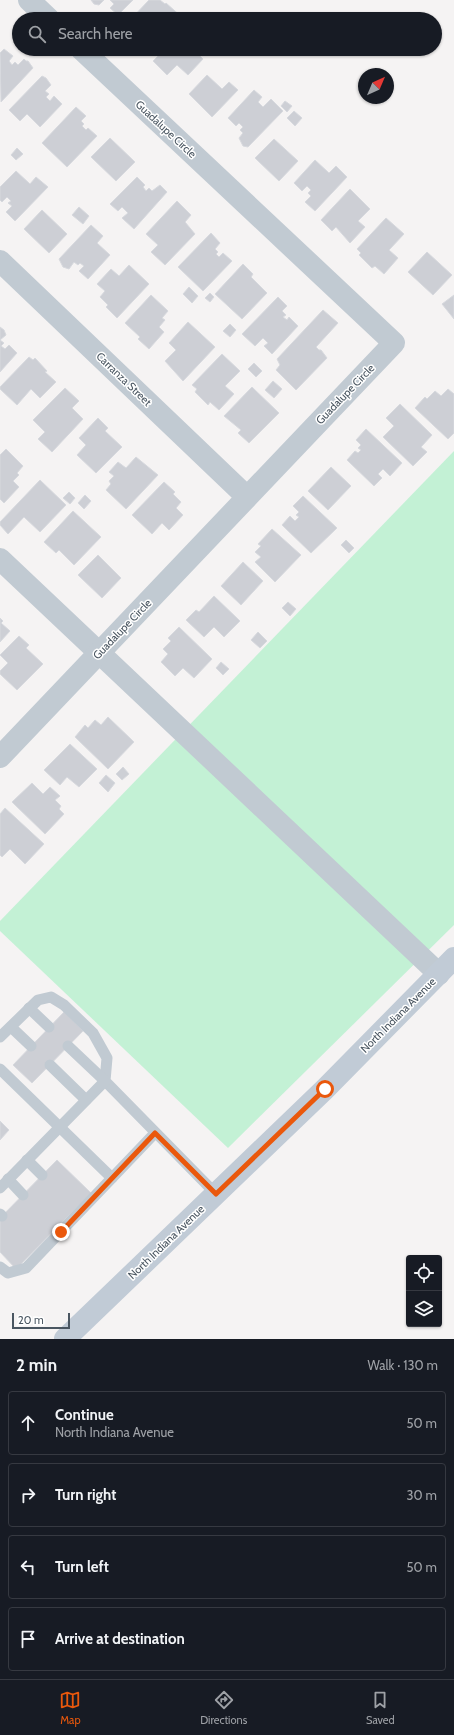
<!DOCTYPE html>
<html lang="en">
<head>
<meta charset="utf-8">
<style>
	:root { --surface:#171b24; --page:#20242c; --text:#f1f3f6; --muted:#9ea1a6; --line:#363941; --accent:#ea580c }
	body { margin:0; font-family:Cabin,sans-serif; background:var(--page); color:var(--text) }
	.controls { position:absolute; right:12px; bottom:12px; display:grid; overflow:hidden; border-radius:4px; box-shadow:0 1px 3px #0004 }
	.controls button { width:36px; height:36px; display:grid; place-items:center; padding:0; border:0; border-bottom:1px solid var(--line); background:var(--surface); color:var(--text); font:20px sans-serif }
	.compass { position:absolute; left:358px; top:68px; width:36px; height:36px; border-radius:50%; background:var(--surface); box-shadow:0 1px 3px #0004; rotate:44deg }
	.scale { position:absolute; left:12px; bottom:10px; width:58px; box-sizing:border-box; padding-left:4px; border:2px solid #4a5661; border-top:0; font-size:11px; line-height:14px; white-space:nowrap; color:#4a5661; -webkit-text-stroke:3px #fff; paint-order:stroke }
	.stop { position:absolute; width:12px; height:12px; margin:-9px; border:3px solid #ea580c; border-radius:50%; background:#fff }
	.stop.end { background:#ea580c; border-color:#fff; box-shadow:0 1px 4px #0008 }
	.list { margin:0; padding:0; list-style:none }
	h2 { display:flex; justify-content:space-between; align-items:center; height:52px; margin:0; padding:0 16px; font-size:17px }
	h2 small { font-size:13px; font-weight:400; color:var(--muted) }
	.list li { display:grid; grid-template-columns:26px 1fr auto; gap:12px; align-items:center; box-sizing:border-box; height:64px; margin:0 8px 8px; padding:0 8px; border:1px solid var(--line); border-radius:4px }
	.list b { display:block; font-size:15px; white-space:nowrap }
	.list p { margin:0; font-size:13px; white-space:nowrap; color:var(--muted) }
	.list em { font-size:13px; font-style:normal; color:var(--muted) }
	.icon { flex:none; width:22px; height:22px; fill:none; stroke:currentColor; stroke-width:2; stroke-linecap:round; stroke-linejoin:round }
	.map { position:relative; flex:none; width:454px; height:1339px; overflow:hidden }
	.search { position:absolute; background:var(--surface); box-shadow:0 1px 3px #0004; left:12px; right:12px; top:12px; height:44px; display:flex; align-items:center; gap:10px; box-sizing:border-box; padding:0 14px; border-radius:22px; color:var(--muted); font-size:15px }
	.sheet { height:340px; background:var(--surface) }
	nav { display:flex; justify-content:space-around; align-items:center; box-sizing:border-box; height:56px; border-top:1px solid var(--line); background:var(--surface); font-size:11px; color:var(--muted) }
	nav a { display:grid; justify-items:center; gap:2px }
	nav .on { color:var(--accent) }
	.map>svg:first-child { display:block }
	.green { fill:#c3f1d5 }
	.building { fill:#cdcfd5; stroke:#d7d9de }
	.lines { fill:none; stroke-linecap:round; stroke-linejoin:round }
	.lane { stroke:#c1cad2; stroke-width:11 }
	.street { stroke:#c1cad2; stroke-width:22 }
	.secondary { stroke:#c1cbd6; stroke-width:22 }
	.route { stroke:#ea580c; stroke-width:5 }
	.labels { text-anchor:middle; stroke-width:3; stroke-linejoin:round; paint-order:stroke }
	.street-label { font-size:11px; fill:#4a5661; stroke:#fff }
</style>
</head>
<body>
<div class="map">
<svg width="454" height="1339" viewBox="0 0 454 1339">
	<rect width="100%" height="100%" fill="#f5f3f3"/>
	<path class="green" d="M 454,451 L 454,925 L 228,1148 L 0,931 L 0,921 Z"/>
	<g class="building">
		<path d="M 91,0 L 104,0 L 99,5 L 94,4 Z"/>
		<path d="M 110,0 L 133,0 L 118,15 L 110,8 L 114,4 Z"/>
		<path d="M 149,0 L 160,0 L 165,4 L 166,3 L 184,19 L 131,19 Z"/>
		<path d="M 4,49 L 13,56 L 9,61 L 12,65 L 15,62 L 18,65 L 24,59 L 26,61 L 28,61 L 33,68 L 1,102 L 0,53 Z"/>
		<path d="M 165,49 L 193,49 L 203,59 L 188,75 L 177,65 L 167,75 L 153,61 Z"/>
		<path d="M 207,75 L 222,89 L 229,82 L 238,90 L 212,117 L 189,94 Z"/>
		<path d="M 42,76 L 46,78 L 51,85 L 45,91 L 49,94 L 46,97 L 50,101 L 54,96 L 62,104 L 40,127 L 27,114 L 20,121 L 9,110 Z"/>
		<path d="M 254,90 L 262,97 L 258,102 L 263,107 L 271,99 L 283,111 L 248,147 L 243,146 L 239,138 L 243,133 L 240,130 L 243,127 L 239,123 L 236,126 L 228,118 Z"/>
		<path d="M 285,101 L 292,106 L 287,112 L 281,106 Z"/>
		<path d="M 76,107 L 86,116 L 81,121 L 84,124 L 82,126 L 86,130 L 88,128 L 97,136 L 67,167 L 42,143 Z"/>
		<path d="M 294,111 L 302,118 L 295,126 L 287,118 Z"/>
		<path d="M 110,138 L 135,162 L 116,181 L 91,157 Z"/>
		<path d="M 274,139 L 298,161 L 279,181 L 255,158 Z"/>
		<path d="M 17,148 L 23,154 L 16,160 L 11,155 Z"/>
		<path d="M 315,160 L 329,173 L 336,166 L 347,177 L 315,211 L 305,202 L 311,196 L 308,193 L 311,190 L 307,186 L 302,191 L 294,183 Z"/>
		<path d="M 16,171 L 30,184 L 36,177 L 48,187 L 15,221 L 6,212 L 12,206 L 8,203 L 11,201 L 7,197 L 2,202 L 0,200 L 0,187 Z"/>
		<path d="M 137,177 L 145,185 L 143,187 L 146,191 L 149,188 L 152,191 L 160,185 L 167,192 L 134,229 L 122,218 L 128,213 L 122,207 L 118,211 L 110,204 Z"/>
		<path d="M 350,189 L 370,209 L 358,221 L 365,227 L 350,243 L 336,227 L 332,231 L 321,220 Z"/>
		<path d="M 177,201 L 191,215 L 185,222 L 195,234 L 165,265 L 151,252 L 158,245 L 146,234 Z"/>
		<path d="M 79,207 L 89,216 L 83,224 L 72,215 Z"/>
		<path d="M 42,210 L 67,234 L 49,253 L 24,229 Z"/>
		<path d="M 386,218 L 404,234 L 389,250 L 398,258 L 384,274 L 375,266 L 372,268 L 359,255 L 361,253 L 357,249 Z"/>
		<path d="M 91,225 L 103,236 L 97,243 L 110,255 L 88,279 L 79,271 L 84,266 L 80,263 L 78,265 L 74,262 L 69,269 L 63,267 L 59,259 Z"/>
		<path d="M 211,233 L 220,243 L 215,249 L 218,252 L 216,254 L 219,257 L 223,253 L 232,261 L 203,291 L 178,267 Z"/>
		<path d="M 427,252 L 452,275 L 433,295 L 408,272 Z"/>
		<path d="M 243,264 L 253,274 L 251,277 L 267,293 L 242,319 L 215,294 Z"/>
		<path d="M 129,265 L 149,284 L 117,318 L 106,307 L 108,305 L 100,297 L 105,291 L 97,284 L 111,269 L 119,276 Z"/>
		<path d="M 189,287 L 198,296 L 192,303 L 183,294 Z"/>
		<path d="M 210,293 L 214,297 L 210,302 L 205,298 Z"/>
		<path d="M 151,295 L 168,311 L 162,318 L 165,320 L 159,327 L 164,332 L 149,349 L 138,339 L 140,337 L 125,323 Z"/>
		<path d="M 454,295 L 454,319 L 442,304 Z"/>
		<path d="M 278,297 L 287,306 L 282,311 L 286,315 L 283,317 L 287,320 L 289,317 L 298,326 L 272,354 L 264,346 L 268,343 L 263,338 L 255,346 L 242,334 Z"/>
		<path d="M 323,310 L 338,323 L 316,347 L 319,350 L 321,350 L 327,358 L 296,390 L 276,370 L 280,365 L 277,359 Z"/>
		<path d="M 188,322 L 215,347 L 183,381 L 165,361 L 176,350 L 169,343 Z"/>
		<path d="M 230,324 L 236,330 L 230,337 L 223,331 Z"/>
		<path d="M 0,327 L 4,330 L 6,335 L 0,340 L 4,343 L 1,346 L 5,349 L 9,345 L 17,353 L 0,372 Z"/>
		<path d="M 222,354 L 240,371 L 225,386 L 234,394 L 219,410 L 210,402 L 208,405 L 195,392 L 197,389 L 192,385 Z"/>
		<path d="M 29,357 L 33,360 L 35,358 L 47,371 L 45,372 L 56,382 L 40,398 L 31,389 L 17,405 L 0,389 L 0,387 Z"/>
		<path d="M 254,363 L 262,371 L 256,377 L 248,369 Z"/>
		<path d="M 273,381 L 282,389 L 274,398 L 265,390 Z"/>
		<path d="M 252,387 L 279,413 L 249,443 L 238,433 L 241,430 L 224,416 Z"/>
		<path d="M 65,388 L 79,401 L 72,408 L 83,419 L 52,452 L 38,439 L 45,432 L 33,420 Z"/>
		<path d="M 448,389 L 454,394 L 454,433 L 448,439 L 415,408 L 425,397 L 427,399 L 435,391 L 441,396 Z"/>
		<path d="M 400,404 L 432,435 L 421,447 L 427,452 L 413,466 L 383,437 L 394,426 L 386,418 Z"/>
		<path d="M 98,418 L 108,428 L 105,431 L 122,447 L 96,473 L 77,455 L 86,445 L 79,438 Z"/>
		<path d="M 366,429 L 402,463 L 390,476 L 383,469 L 378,474 L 382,478 L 374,486 L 347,460 L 355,451 L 358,453 L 361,450 L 358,448 L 361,445 L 356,440 Z"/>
		<path d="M 6,449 L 23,466 L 17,473 L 19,475 L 13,481 L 19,487 L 4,503 L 0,499 L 0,455 Z"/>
		<path d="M 136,457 L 158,475 L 126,509 L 106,490 L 111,484 L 109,481 L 114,476 L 109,472 L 118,462 L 126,468 Z"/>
		<path d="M 331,467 L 351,486 L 328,510 L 308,491 Z"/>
		<path d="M 40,480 L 66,505 L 40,532 L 24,517 L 8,534 L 0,525 L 0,522 Z"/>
		<path d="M 164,482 L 175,492 L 173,494 L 181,502 L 176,508 L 183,515 L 169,530 L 162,523 L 152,534 L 132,515 Z"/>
		<path d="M 69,492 L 75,498 L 70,504 L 63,498 Z"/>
		<path d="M 85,495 L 91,501 L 84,509 L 78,503 Z"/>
		<path d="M 303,496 L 337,528 L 311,553 L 282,525 L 290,516 L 295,521 L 299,517 L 296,515 L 299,512 L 293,506 Z"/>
		<path d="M 73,511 L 101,537 L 74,565 L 59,550 L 56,553 L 44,542 Z"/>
		<path d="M 272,529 L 301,555 L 275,582 L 255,562 L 261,557 L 255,552 L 261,546 L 258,544 Z"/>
		<path d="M 346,540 L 354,548 L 349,553 L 341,545 Z"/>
		<path d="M 98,555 L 121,578 L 102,598 L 78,575 Z"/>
		<path d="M 243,562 L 263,581 L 241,605 L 221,586 Z"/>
		<path d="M 214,596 L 240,621 L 224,637 L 214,627 L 204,637 L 186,620 L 196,610 L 199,612 Z"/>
		<path d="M 288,602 L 296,609 L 290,616 L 282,608 Z"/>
		<path d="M 0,618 L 3,621 L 1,623 L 10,631 L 0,642 Z"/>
		<path d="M 179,627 L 212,659 L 194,678 L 183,668 L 175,676 L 161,662 L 168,654 L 163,649 L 171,641 L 168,638 Z"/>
		<path d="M 258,632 L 267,641 L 260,648 L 251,640 Z"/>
		<path d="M 19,636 L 29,645 L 26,648 L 43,664 L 17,690 L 0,674 L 0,671 L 8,663 L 0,655 Z"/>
		<path d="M 221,662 L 229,669 L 223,675 L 216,668 Z"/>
		<path d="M 108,717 L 134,742 L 108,769 L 75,737 L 85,725 L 88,728 L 95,720 L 101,725 Z"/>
		<path d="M 70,744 L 97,769 L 79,787 L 67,777 L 60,785 L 44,770 Z"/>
		<path d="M 123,767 L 129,774 L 122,780 L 116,774 Z"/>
		<path d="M 106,775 L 115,783 L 108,792 L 99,783 Z"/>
		<path d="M 32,783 L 43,794 L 50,787 L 60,796 L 55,800 L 61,806 L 59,809 L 64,814 L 45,834 L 12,802 Z"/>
		<path d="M 5,808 L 44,844 L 25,864 L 10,849 L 2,857 L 0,855 L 0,814 Z"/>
		<path d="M 64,1012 L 83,1031 L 32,1083 L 13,1065 Z"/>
		<path d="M 0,1121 L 9,1130 L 0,1140 Z"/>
		<path d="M 57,1160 L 91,1193 L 16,1269 L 0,1252 L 0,1218 Z"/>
	</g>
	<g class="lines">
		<g class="lane">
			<path d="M 29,1008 L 49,1027"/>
			<path d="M 11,1027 L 31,1046"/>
			<path d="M 0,1037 L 38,1000 L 51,997 L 64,1005 L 93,1033 L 107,1058 L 105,1081 L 216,1194"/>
			<path d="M 50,1065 L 86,1100"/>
			<path d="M 0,1069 L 112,1178"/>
			<path d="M 27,1160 L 42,1175"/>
			<path d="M 8,1179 L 23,1195"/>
			<path d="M 0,1188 L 105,1081 L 68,1046"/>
			<path d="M 0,1214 L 2,1216"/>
			<path d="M 0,1267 L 8,1273 L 26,1268 L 155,1133"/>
		</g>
		<g class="street">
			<path d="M 29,0 L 49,19"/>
			<path d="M 0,261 L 247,497"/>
			<path d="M 0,559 L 439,974"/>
			<path d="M 0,757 L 394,343 L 81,49"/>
		</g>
		<path class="secondary" d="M 65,1339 L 325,1089 L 454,958"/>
	</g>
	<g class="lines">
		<path class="route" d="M 61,1232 L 155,1133 L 216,1194 L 325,1089"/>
	</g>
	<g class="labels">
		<g class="street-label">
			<text transform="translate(166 129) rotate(43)" y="4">Guadalupe Circle</text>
			<text transform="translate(124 379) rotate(44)" y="4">Carranza Street</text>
			<text transform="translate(345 394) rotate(-46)" y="4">Guadalupe Circle</text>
			<text transform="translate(122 629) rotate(-46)" y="4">Guadalupe Circle</text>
			<text transform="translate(398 1015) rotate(-45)" y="4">North Indiana Avenue</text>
			<text transform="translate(166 1242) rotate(-44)" y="4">North Indiana Avenue</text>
		</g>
	</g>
</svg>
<div class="controls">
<button><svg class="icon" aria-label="locate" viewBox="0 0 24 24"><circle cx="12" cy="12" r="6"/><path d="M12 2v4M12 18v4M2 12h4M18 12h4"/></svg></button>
<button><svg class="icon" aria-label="layers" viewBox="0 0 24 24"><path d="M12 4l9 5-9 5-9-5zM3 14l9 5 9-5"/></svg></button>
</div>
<svg class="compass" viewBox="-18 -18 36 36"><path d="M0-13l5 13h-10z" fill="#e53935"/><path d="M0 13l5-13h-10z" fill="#9ea1a6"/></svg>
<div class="scale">20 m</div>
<div class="stop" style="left:325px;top:1089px"></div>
<div class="stop end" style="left:61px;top:1232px"></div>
<div class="search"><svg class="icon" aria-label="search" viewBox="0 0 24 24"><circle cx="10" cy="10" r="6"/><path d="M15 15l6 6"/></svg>Search here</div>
</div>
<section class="sheet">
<h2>2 min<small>Walk · 130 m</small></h2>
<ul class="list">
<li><svg class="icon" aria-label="ahead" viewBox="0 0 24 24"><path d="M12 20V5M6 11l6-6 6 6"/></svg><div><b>Continue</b><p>North Indiana Avenue</p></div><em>50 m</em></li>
<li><svg class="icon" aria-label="right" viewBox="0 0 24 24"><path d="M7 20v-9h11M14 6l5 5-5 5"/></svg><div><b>Turn right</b></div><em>30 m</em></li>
<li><svg class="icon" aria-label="left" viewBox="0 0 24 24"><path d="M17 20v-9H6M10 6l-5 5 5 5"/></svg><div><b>Turn left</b></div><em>50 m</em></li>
<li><svg class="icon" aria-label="arrive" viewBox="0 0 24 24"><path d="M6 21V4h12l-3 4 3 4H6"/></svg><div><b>Arrive at destination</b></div></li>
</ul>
</section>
<nav>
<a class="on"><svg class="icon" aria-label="map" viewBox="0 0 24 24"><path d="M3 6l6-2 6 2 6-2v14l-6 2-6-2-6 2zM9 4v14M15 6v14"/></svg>Map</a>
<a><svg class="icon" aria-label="directions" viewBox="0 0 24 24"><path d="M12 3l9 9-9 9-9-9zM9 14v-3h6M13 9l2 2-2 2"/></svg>Directions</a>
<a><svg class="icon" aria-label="saved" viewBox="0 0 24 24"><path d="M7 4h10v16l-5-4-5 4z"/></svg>Saved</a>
</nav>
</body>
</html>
